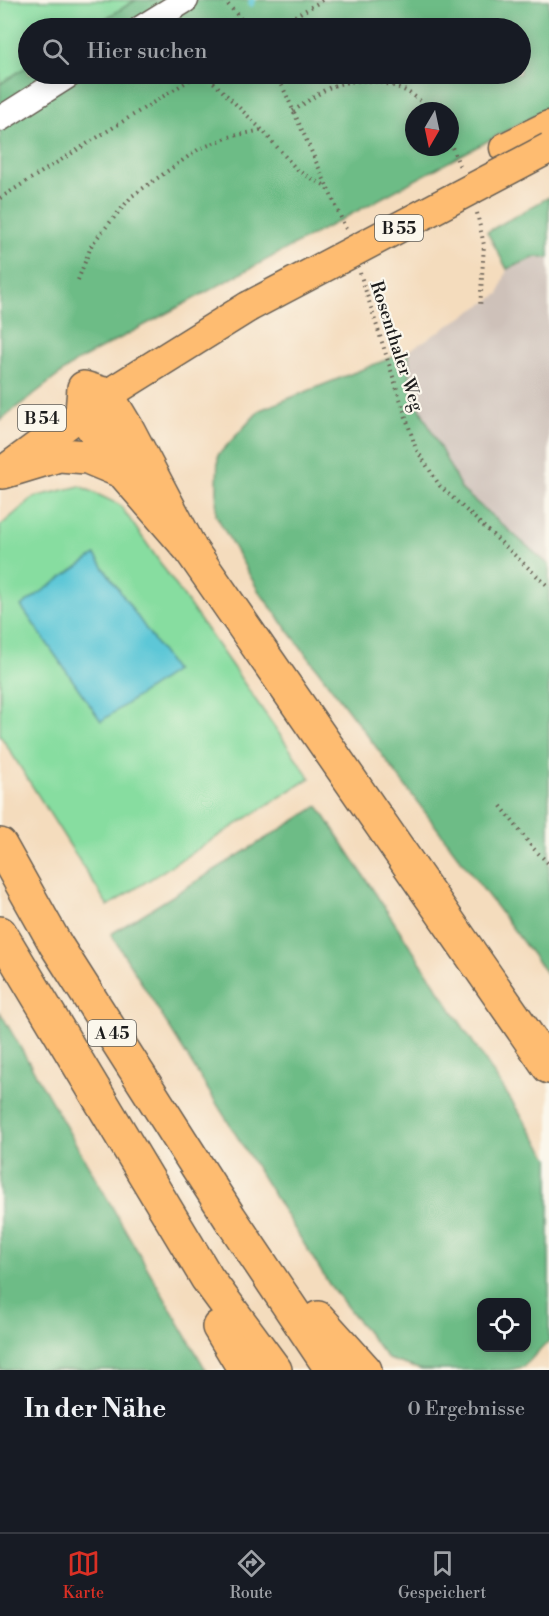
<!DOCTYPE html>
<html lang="de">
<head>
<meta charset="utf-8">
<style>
	:root { --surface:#171b24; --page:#20242c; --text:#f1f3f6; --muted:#9ea1a6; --line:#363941; --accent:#d93025 }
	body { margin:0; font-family:"Libre Bodoni",serif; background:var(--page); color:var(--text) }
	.controls { position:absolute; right:18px; bottom:18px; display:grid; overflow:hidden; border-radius:12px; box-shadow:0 3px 15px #0003 }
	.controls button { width:54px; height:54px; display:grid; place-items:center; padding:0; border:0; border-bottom:2px solid var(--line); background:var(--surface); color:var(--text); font:30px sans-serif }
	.compass { position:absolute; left:405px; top:102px; width:54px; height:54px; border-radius:50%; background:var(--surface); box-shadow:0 3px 15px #0003; rotate:189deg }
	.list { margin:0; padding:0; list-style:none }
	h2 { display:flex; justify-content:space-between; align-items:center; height:78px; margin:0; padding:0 24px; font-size:26px }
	h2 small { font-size:20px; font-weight:400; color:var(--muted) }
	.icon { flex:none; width:33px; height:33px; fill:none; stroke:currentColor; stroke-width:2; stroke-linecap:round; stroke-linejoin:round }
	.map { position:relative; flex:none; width:549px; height:1370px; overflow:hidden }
	.search { position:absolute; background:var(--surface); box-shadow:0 3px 15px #0003; left:18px; right:18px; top:18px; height:66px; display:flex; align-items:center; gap:15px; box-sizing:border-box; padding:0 21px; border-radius:33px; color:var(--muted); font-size:22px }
	.sheet { height:162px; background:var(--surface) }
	nav { display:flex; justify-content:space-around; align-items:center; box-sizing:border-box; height:84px; border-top:2px solid var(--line); background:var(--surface); font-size:16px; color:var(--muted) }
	nav a { display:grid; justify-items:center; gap:3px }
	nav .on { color:var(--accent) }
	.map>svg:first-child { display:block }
	.industrial { fill:#cec1b9 }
	.green { fill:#87dda0; stroke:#527c5e; stroke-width:1.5 }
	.forest { fill:#6dbc86; stroke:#446c51; stroke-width:1.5; fill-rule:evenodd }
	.water { fill:#5dc7d7; stroke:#3c727a; stroke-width:1.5 }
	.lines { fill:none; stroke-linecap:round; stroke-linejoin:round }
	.stream { stroke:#5dc7d7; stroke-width:6 }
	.minor-casing { stroke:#685f54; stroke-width:27 }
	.major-casing { stroke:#685f54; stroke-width:33 }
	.highway-casing { stroke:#685f54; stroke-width:36 }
	.path { stroke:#685f54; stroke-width:4; stroke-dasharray:1.5 4.5; stroke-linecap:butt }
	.minor { stroke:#fff; stroke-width:24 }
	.major { stroke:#febc71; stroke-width:30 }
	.highway { stroke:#febc71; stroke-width:33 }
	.major-bridge-casing { stroke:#685f54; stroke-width:33; stroke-linecap:butt }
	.major-bridge { stroke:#febc71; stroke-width:30 }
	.labels { text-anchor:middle; stroke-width:4.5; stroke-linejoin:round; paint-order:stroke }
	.shield { fill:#fbf7ec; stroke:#5f5e5a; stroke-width:1.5 }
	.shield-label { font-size:16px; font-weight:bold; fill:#1c1c1c }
	.street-label { font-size:18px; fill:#1c1c1c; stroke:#fbf7ec }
</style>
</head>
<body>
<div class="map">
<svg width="549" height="1370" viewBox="0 0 549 1370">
	<rect width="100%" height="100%" fill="#fbf7ec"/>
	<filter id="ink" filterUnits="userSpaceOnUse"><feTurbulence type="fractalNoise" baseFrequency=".0167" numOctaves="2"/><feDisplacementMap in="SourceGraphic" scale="12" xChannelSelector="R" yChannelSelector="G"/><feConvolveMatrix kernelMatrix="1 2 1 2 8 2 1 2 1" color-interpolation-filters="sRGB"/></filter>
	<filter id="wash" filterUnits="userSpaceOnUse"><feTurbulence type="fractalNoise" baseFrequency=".008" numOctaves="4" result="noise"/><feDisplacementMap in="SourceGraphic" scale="24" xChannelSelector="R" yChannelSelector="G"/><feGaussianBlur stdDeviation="1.35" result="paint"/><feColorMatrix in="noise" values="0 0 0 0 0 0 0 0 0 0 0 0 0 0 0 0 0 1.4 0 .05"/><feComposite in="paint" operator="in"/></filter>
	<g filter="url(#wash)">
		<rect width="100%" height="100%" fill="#f4dcbd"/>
		<path class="industrial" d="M 536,257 L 549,258 L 549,565 L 462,490 L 411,391 L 408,351 L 499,294 L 507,269 Z"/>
		<g class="green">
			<path d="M 0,0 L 136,0 L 90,28 L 28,28 L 28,66 L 0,84 Z"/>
			<path d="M 80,486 L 120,505 L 310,778 L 108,906 L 0,735 L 0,526 L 34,497 Z"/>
		</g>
		<g class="forest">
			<path d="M 136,0 L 549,0 L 549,108 L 76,362 L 0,420 L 0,84 L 28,66 L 28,74 L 520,74 L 520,28 L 90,28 ZM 414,111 L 450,111 L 450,147 L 414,147 Z"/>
			<path d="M 549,197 L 549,258 L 536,257 L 507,269 L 487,232 Z"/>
			<path d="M 408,351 L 411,391 L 462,490 L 549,565 L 549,977 L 258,590 L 216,515 L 218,455 L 260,410 Z"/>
			<path d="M 318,806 L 549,1158 L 549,1341 L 523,1367 L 508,1370 L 422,1370 L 388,1359 L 329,1284 L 111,934 ZM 482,1302 L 526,1302 L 526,1348 L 482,1348 Z"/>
			<path d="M 0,1012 L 206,1370 L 0,1370 Z"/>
		</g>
		<path class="water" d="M 95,555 L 175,671 L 101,721 L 21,606 Z"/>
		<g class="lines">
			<path class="stream" d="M 251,4 L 252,0"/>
		</g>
	</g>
	<g filter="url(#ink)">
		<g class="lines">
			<defs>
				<g id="minor">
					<path d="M 141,28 L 186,0"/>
					<path d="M 0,119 L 71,74"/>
				</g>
				<g id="major">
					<path d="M 505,148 L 549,126"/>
					<path d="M 9,467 L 107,395 L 248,307"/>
				</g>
				<g id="highway">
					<path d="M 3,472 L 59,455 L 87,457 L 123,472"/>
					<path d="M 191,550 L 128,430 L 107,395 L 84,388 L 82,412 L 123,472 L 191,550 L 549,1067"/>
					<path d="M 0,845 L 56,945 L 230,1218 L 332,1370"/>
					<path d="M 0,933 L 207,1278 L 275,1370"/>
					<path d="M 318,1318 L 365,1370"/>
					<path d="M 219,1327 L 245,1370"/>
				</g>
			</defs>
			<use href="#minor" class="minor-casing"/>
			<use href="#major" class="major-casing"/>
			<use href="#highway" class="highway-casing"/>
			<g class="path">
				<path d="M 224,0 L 249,28"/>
				<path d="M 274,28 L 323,0"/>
				<path d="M 205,74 L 262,130 L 298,171 L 326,186"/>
				<path d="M 277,74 L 346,229"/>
				<path d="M 293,111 C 306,103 319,92 333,86 C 366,74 408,83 430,111"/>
				<path d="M 450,142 L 460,167"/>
				<path d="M 0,198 L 199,74"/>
				<path d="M 477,213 L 484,245 L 480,308"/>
				<path d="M 360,273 L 416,449 L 440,486 L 549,587"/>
				<path d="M 78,280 L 92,244 L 132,196 L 199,149 L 229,137 L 262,130"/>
				<path d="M 501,806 L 532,847 L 549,864"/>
			</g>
			<use href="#minor" class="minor"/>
			<use href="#major" class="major"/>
			<use href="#highway" class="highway"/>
			<defs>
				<path id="major-bridge" d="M 248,307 L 549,148"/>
			</defs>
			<use href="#major-bridge" class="major-bridge-casing"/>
			<use href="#major-bridge" class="major-bridge"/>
		</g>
	</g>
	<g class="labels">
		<g class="shield">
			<rect x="375" y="215" width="48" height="26" rx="4.5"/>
			<rect x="18" y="405" width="48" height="26" rx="4.5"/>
			<rect x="88" y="1020" width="48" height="26" rx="4.5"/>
		</g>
		<g class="shield-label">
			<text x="399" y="234">B 55</text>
			<text x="42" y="424">B 54</text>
			<text x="112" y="1039">A 45</text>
		</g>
		<g class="street-label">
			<text transform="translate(397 346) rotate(72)" y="6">Rosenthaler Weg</text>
		</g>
	</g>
</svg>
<div class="controls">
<button><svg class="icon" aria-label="locate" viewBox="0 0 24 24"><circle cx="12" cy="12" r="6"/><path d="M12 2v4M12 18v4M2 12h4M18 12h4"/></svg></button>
</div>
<svg class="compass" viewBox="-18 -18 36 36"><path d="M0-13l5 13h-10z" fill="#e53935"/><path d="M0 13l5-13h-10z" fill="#9ea1a6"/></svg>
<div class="search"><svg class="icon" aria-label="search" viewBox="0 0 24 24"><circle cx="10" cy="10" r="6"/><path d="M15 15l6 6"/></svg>Hier suchen</div>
</div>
<section class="sheet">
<h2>In der Nähe<small>0 Ergebnisse</small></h2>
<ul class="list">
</ul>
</section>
<nav>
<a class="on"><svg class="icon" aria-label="map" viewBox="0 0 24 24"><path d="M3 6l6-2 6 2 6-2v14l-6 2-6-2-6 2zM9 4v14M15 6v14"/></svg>Karte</a>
<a><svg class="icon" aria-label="directions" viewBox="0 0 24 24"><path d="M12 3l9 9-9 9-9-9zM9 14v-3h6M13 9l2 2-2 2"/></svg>Route</a>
<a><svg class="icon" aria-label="saved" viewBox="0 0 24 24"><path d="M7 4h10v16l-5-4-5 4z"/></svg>Gespeichert</a>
</nav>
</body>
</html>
